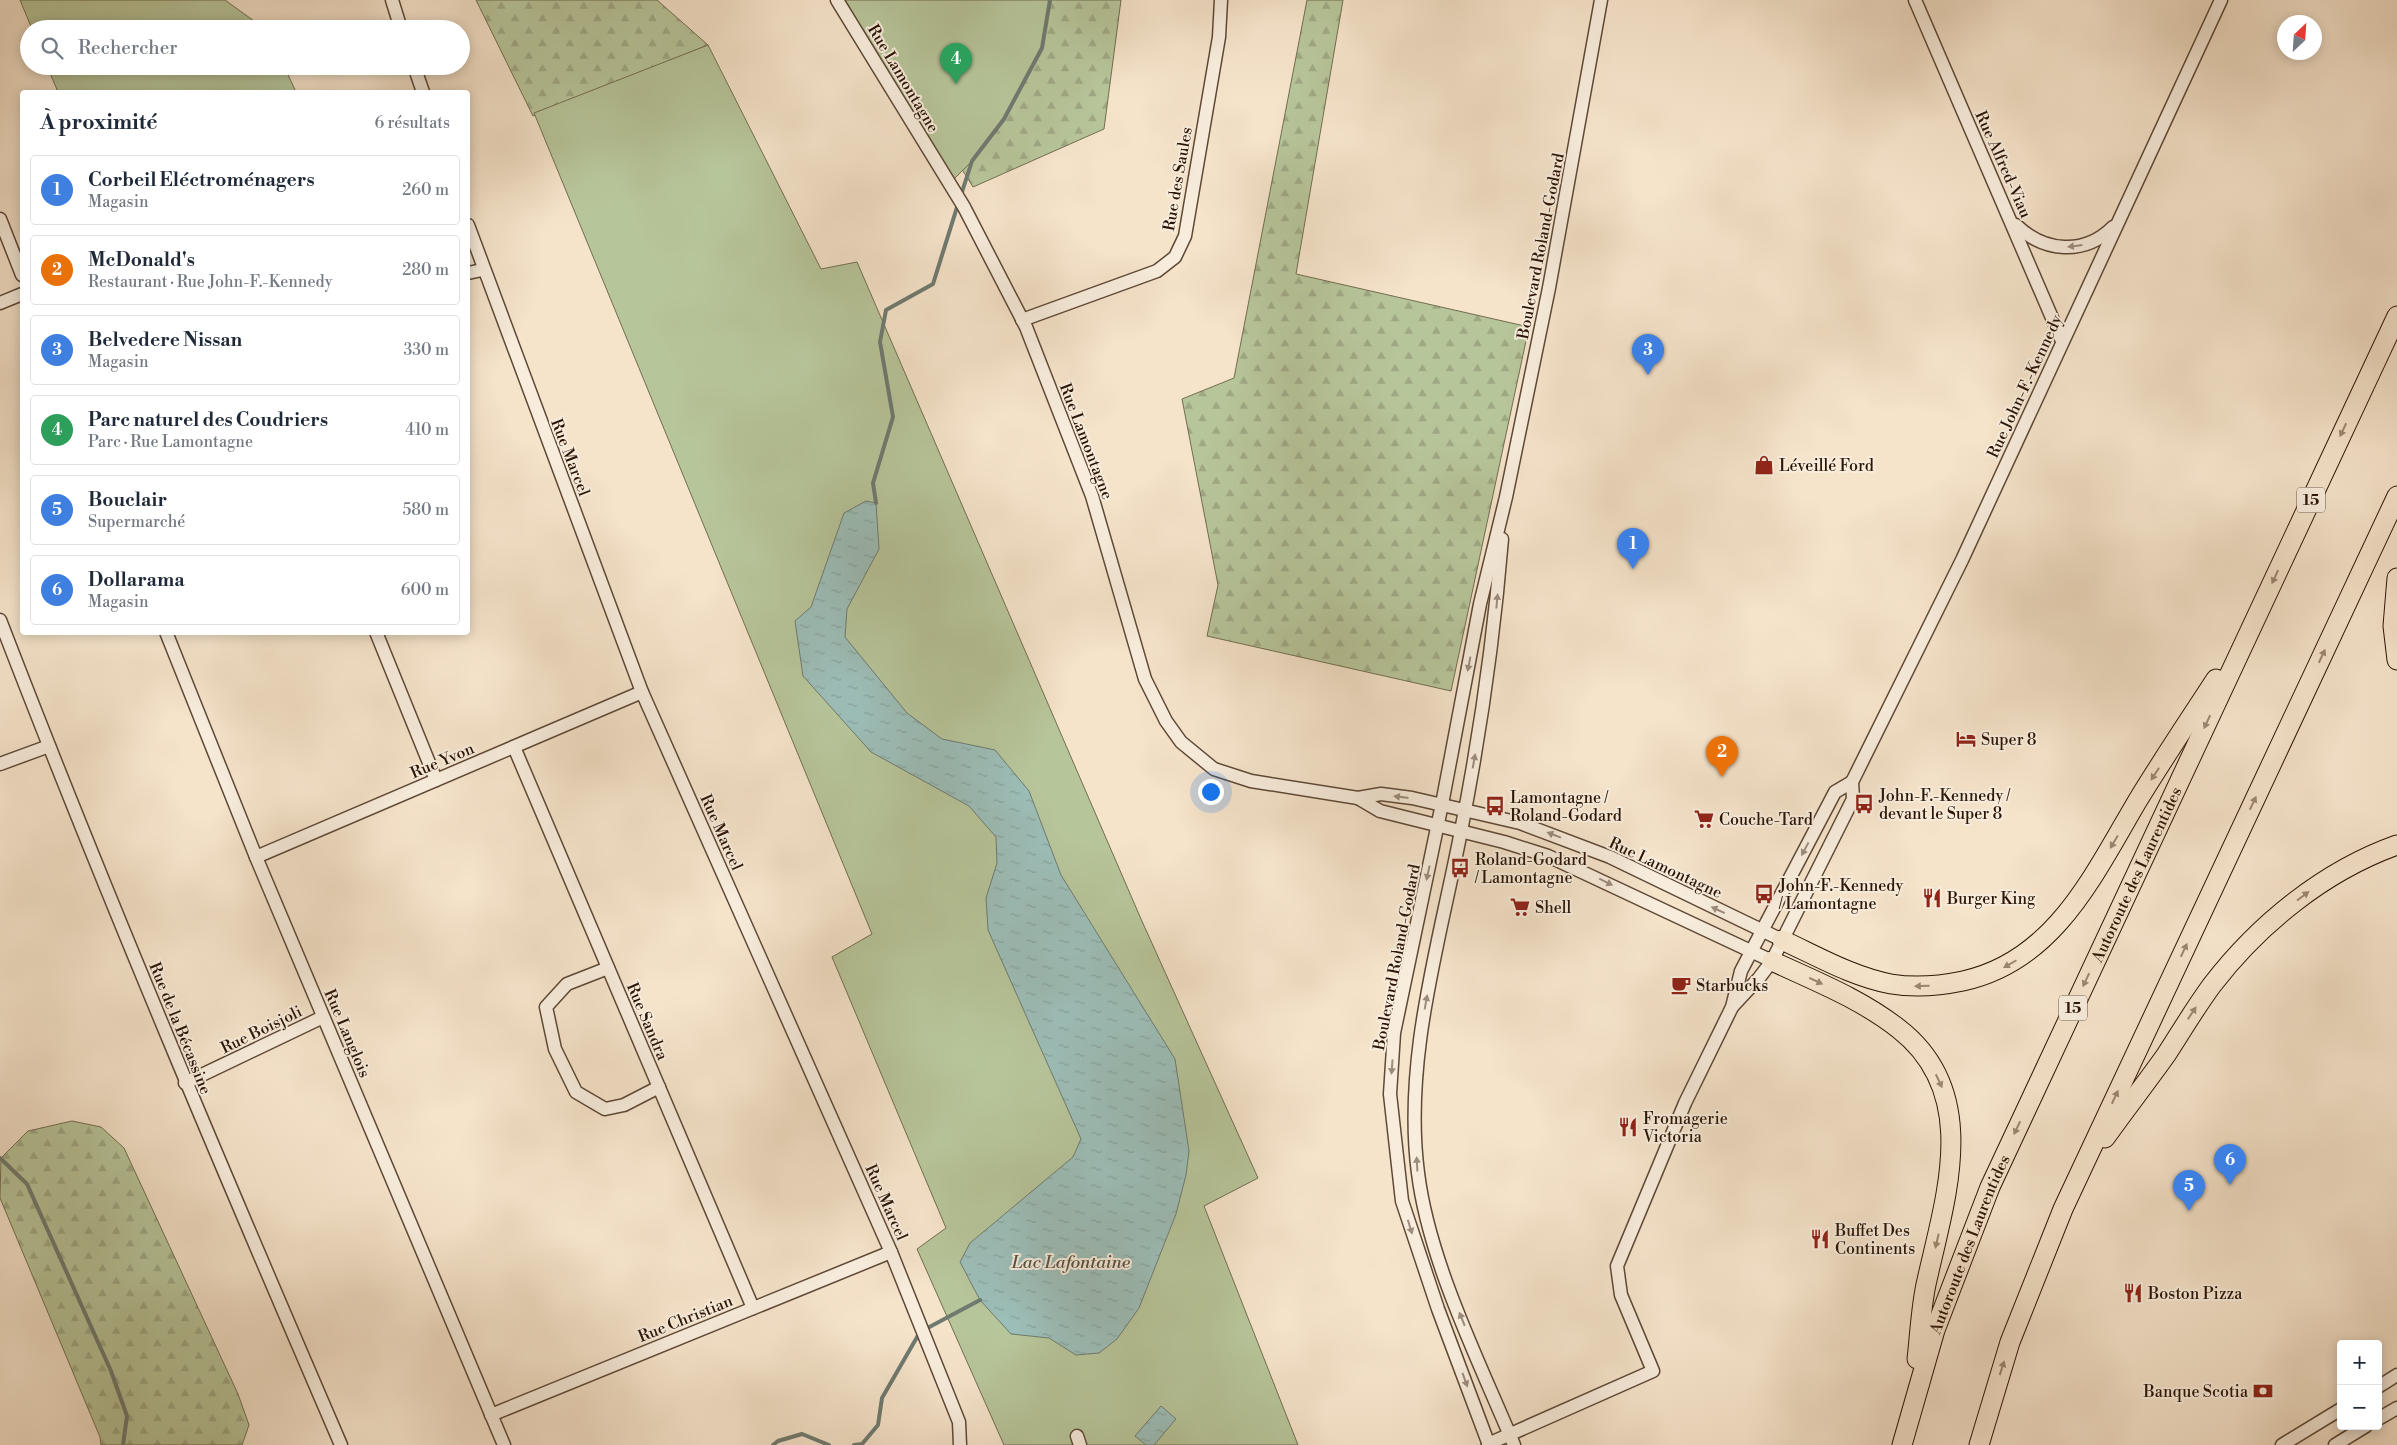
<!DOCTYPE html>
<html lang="fr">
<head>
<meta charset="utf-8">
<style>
	:root { --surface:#fff; --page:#f6f6f7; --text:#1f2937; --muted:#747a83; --line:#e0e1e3; --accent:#db2777 }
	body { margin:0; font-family:"Libre Bodoni",serif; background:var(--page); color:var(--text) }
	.controls { position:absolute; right:15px; bottom:15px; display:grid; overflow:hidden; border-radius:5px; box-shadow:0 2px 12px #0003 }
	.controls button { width:45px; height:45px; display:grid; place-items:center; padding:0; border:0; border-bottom:1px solid var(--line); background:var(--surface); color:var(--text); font:25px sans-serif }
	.compass { position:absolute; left:2277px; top:15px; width:45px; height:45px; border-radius:50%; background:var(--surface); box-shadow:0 2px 12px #0003; rotate:25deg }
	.you { position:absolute; left:1210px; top:791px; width:18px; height:18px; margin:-12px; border:4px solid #fff; border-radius:50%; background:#1a73e8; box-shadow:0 0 0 8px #1a73e833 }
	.badge { display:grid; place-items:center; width:32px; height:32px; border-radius:50%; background:var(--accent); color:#fff; font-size:16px; font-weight:700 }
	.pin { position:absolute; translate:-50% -41px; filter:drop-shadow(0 1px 2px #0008) }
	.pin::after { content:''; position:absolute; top:26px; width:18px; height:15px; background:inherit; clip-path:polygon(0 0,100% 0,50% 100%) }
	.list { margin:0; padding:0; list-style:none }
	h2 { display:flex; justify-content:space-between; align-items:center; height:65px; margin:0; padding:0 20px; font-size:21px }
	h2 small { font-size:16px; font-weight:400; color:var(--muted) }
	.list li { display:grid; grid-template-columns:32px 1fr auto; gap:15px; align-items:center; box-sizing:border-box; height:70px; margin:0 10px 10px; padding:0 10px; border:1px solid var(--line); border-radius:5px }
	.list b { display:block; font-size:19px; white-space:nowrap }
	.list p { margin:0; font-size:16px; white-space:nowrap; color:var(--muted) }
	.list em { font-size:16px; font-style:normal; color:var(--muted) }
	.icon { flex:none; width:28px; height:28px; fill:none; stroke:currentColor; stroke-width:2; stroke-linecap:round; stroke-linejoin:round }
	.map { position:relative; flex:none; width:2397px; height:1445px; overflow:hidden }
	.search { position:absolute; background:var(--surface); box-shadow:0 2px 12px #0003; left:20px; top:20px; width:450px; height:55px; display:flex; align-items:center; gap:12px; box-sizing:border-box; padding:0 18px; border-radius:28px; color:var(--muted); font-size:19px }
	.panel { position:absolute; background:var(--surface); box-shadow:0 2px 12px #0003; left:20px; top:90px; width:450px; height:545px; border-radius:5px }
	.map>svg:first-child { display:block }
	.forest { fill:url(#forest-firs); stroke:#726d50 }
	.park { fill:#b7c59a; stroke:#726d50 }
	.water { fill:url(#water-ripples); stroke:#6f7a70 }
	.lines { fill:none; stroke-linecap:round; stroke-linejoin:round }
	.stream { stroke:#6f7a70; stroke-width:4 }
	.minor-casing { stroke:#5e4836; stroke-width:15 }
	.highway-casing { stroke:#2c1505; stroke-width:21 }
	.minor { stroke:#f8eddd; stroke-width:12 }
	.highway { stroke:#f5e3ca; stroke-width:19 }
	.oneway { fill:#9c8c7c }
	.oneway2 { fill:#9b8671 }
	.labels { text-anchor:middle; stroke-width:4; stroke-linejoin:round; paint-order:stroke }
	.shield { fill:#f8eddd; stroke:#695646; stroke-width:1 }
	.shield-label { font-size:15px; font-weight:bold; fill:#2c1505 }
	.street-label { font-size:16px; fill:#2c1505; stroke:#f8eddd }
	.poi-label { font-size:16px; fill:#2c1505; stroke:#f8eddd; text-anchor:start }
	.water-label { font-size:18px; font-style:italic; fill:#535044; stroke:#f8eddd }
</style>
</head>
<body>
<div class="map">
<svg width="2397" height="1445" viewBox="0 0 2397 1445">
	<defs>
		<pattern id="forest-firs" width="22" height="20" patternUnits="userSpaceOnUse" patternTransform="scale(1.25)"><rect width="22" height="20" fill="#b7c59a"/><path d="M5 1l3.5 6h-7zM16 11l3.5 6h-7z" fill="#9ea883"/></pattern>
		<pattern id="water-ripples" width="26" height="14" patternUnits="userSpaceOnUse" patternTransform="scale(1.25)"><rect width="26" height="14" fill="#9cbeb8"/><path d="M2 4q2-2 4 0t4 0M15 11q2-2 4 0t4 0" fill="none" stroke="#87a29d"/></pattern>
	</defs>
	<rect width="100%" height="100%" fill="#f5e3ca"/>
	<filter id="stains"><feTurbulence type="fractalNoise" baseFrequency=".004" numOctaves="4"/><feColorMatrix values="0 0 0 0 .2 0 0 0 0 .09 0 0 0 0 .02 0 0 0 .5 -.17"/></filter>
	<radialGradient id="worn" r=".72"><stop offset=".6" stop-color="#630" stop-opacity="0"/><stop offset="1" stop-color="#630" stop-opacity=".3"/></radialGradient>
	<g class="forest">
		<path d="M 476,0 L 657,0 L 708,45 L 533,116 Z"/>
		<path d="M 856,0 L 1121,0 L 1104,129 L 973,187 Z"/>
		<path d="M 1307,0 L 1343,0 L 1296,274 L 1529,327 L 1451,691 L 1207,636 L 1218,585 L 1182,399 L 1234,378 Z"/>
		<path d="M 72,1121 L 101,1127 L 124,1148 L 238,1394 L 249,1425 L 242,1445 L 101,1445 L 100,1437 L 0,1198 L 1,1158 L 28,1131 Z"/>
	</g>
	<g class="park">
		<path d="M 20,0 L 225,0 L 265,29 L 32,29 Z"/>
		<path d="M 837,0 L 1050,0 L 1042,48 L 1004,119 L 972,161 L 950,183 Z"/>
		<path d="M 708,45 L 821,269 L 857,262 L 1141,919 L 1258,1178 L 1204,1206 L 1298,1445 L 1004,1445 L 917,1249 L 946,1228 L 832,957 L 872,934 L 534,113 Z"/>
		<path d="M 47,66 L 284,66 L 296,92 L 58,92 Z"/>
	</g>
	<g class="water">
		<path d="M 866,501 L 876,503 L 879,549 L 847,609 L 845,637 L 907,713 L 942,739 L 995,750 L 1029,791 L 1061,875 L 1175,1059 L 1189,1151 L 1186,1175 L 1176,1214 L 1139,1308 L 1117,1339 L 1099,1353 L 1076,1355 L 1049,1338 L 1011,1334 L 980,1300 L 960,1262 L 970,1243 L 1073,1157 L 1081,1139 L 988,930 L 986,898 L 997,863 L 996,837 L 969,806 L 871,752 L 803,676 L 795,621 L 811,607 L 844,513 Z"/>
		<path d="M 1161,1406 L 1176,1419 L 1154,1445 L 1146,1445 L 1135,1436 Z"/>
	</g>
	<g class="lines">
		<g class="stream">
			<path d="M 961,195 L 972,161 L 1004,119 L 1042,48 L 1050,0"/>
			<path d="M 876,503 L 873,483 L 893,417 L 880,342 L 886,310 L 933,284 L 958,204"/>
			<path d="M 0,1158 L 27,1184 L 111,1371 L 127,1416 L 123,1445"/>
			<path d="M 773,1445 L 778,1441 L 802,1434 L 829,1445"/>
			<path d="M 854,1445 L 862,1444 L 878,1425 L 882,1398 L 920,1332 L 980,1300"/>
		</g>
		<defs>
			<g id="minor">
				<path d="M 392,0 L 401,29"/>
				<path d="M 837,0 L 964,207 L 1026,327 L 1092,496 L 1145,679 L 1166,721 L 1181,742 L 1214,769 L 1251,781 L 1358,798 L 1381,794 L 1412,798 L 1520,823 L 1610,857 L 1782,940"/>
				<path d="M 1915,0 L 2062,341"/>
				<path d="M 414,66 L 423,92"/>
				<path d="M 0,219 L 22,275"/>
				<path d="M 468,225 L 642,692 L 891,1252 L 959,1422 L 960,1445"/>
				<path d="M 2016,225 C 2044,252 2084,256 2113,227"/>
				<path d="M 468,273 L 482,270"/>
				<path d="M 0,303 L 22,294"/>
				<path d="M 1022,320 L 1157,271 L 1175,257 L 1185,236 L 1219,37 L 1221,0"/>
				<path d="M 1502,539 C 1494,637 1480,735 1461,831 C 1440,941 1403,1060 1418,1173 C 1429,1262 1479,1361 1514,1445"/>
				<path d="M 0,620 C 107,898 223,1171 341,1445"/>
				<path d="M 166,632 L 256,857 L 504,1445"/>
				<path d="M 376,632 L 436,780"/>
				<path d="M 514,747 L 753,1308"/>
				<path d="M 0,764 L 49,746"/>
				<path d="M 1358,798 L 1380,811 L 1504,842 L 1548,856 L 1772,961"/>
				<path d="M 256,857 L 642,692"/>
				<path d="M 608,968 L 567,984 L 546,1007 L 555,1049 L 576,1092 L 605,1109 L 624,1105 L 659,1087"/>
				<path d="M 1732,1007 L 1759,978 L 1772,961 L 1853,799 L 1852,782 L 1962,560 L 2221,0"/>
				<path d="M 185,1083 L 323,1017"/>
				<path d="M 2378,1387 L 2397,1375"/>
				<path d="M 491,1415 L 891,1252"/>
				<path d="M 2378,1419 L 2397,1408"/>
				<path d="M 1077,1436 L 1080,1445"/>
				<path d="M 1488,1444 L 1653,1371 L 1621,1295 L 1617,1266 L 1685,1103 L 1732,1007 L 1741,971 L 1835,792 L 1852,782"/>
				<path d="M 1489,1445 L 1438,1309 L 1402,1201 L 1390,1094 L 1394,1033 L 1442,804 L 1480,604 L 1506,497 L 1549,288 L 1601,0"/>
				<path d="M 2282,1445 L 2341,1409"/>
				<path d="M 2335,1445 L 2366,1426"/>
			</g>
			<g id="highway">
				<path d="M 2397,578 L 2393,626 L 2397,660"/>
				<path d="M 1782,940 C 1817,956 1853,977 1891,984 C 1915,988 1939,986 1963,981 C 2055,961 2094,874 2138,800 C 2163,759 2190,719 2216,679"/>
				<path d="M 1772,961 C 1815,981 1861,999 1899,1029 C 1981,1093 1946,1195 1927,1280 C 1921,1305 1920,1333 1917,1359"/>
				<path d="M 2105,1138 C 2125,1110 2146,1083 2166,1055 C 2181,1032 2195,1008 2212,985 C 2259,924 2324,871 2397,845"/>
				<path id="s1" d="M 1902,1445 L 1935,1330 L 1990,1187 L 2397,316"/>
				<path d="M 1979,1445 L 2010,1342 L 2063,1209 L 2397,496"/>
			</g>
		</defs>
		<use href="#minor" class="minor-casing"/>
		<use href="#highway" class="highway-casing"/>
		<use href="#minor" class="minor"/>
		<use href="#highway" class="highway"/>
	</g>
	<defs><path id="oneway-solid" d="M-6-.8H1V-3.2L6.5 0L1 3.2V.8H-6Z" transform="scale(1.25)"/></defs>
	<g class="oneway">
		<use href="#oneway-solid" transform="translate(2075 246) rotate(173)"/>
		<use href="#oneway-solid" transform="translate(1497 601) rotate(-85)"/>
		<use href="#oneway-solid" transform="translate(1469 664) rotate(101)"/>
		<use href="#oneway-solid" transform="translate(1474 761) rotate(-80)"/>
		<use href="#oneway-solid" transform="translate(1401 797) rotate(-173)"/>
		<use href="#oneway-solid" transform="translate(1554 835) rotate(-159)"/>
		<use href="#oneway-solid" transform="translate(1805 849) rotate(118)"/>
		<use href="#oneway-solid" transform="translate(1428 873) rotate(102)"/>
		<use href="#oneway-solid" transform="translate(1606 882) rotate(26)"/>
		<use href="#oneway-solid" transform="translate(1718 910) rotate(-155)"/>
		<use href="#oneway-solid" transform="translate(1426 1002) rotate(-80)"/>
		<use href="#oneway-solid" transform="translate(1392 1067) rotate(94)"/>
		<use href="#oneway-solid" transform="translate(1417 1164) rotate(-93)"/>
		<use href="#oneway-solid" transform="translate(1410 1227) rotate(73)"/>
		<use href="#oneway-solid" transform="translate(1462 1319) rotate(-112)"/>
		<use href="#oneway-solid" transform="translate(1465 1380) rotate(70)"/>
	</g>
	<g class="oneway2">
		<use href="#oneway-solid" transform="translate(2343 430) rotate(115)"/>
		<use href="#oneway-solid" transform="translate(2275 577) rotate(115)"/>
		<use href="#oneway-solid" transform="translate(2322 656) rotate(-65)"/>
		<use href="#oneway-solid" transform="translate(2207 722) rotate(115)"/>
		<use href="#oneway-solid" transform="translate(2155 774) rotate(123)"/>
		<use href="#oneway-solid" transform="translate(2253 803) rotate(-65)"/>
		<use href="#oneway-solid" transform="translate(2114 842) rotate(121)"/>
		<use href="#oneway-solid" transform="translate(2303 896) rotate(-37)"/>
		<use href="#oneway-solid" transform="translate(2184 950) rotate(-65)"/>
		<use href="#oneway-solid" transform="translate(2010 964) rotate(150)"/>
		<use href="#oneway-solid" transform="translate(2086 980) rotate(115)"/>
		<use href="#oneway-solid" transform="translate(1816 981) rotate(25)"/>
		<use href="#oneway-solid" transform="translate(1922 986) rotate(179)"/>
		<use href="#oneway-solid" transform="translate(2192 1013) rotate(-56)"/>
		<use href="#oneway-solid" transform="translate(1939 1081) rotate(65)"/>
		<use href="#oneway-solid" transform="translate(2115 1097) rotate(-65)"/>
		<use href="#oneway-solid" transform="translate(2017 1128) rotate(115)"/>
		<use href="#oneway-solid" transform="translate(1937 1241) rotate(103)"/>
		<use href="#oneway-solid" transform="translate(2002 1368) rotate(-72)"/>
	</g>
	<defs>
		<symbol id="shop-bare" viewBox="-9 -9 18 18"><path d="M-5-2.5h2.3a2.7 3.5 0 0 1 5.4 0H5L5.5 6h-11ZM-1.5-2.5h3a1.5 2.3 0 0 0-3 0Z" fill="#8f2418" stroke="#f8eddd" stroke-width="2.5" paint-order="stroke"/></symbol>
		<symbol id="hotel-bare" viewBox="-9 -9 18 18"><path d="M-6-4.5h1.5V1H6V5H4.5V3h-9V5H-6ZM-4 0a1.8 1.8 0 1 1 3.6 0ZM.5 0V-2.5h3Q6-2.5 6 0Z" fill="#8f2418" stroke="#f8eddd" stroke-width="2.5" paint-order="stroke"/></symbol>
		<symbol id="bus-bare" viewBox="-9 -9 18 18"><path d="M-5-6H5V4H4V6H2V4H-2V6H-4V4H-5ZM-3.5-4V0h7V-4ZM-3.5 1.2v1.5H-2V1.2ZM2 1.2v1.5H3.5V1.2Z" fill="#8f2418" stroke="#f8eddd" stroke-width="2.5" paint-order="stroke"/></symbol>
		<symbol id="supermarket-bare" viewBox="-9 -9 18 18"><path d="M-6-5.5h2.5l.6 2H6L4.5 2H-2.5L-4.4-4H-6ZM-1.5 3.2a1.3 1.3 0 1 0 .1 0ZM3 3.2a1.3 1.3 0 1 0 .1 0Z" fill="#8f2418" stroke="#f8eddd" stroke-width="2.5" paint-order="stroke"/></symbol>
		<symbol id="restaurant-bare" viewBox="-9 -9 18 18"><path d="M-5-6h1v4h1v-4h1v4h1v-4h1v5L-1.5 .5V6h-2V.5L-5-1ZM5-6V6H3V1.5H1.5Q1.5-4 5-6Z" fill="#8f2418" stroke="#f8eddd" stroke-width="2.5" paint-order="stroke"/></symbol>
		<symbol id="cafe-bare" viewBox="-9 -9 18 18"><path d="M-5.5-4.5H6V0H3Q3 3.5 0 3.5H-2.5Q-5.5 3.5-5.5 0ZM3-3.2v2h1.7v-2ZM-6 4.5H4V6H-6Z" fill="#8f2418" stroke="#f8eddd" stroke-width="2.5" paint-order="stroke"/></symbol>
		<symbol id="bank-bare" viewBox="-9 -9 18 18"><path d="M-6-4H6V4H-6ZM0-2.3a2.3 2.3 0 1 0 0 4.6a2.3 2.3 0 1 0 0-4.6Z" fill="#8f2418" stroke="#f8eddd" stroke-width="2.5" paint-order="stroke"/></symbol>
	</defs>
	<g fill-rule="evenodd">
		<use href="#shop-bare" x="1750" y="451" width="28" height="28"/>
		<use href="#hotel-bare" x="1952" y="725" width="28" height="28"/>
		<use href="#bus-bare" x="1850" y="790" width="28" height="28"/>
		<use href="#bus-bare" x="1481" y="792" width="28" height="28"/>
		<use href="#supermarket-bare" x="1690" y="805" width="28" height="28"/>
		<use href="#bus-bare" x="1446" y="854" width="28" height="28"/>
		<use href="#bus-bare" x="1750" y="880" width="28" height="28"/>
		<use href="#restaurant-bare" x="1918" y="884" width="28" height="28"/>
		<use href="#supermarket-bare" x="1506" y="893" width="28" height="28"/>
		<use href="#cafe-bare" x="1667" y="971" width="28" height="28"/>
		<use href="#restaurant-bare" x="1614" y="1113" width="28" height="28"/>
		<use href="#restaurant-bare" x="1806" y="1225" width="28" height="28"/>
		<use href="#restaurant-bare" x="2119" y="1279" width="28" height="28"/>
		<use href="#bank-bare" x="2249" y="1377" width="28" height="28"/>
	</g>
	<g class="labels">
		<g class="shield">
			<rect x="2297" y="487.5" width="28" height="25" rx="4"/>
			<rect x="2059" y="995.5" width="28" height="25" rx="4"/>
		</g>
		<g class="shield-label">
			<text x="2311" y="505">15</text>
			<text x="2073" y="1013">15</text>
		</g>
		<g class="street-label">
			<text transform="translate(904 78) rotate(59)" y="6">Rue Lamontagne</text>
			<text transform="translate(2004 164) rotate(66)" y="6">Rue Alfred-Viau</text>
			<text transform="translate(1177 179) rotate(-80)" y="6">Rue des Saules</text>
			<text transform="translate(1540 246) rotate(-79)" y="6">Boulevard Roland-Godard</text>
			<text transform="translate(2024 386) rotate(-65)" y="6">Rue John-F.-Kennedy</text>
			<text transform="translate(1087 441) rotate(69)" y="6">Rue Lamontagne</text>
			<text transform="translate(571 457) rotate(69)" y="6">Rue Marcel</text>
			<text transform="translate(442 760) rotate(-23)" y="6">Rue Yvon</text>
			<text transform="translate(722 832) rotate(66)" y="6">Rue Marcel</text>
			<text transform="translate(1666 867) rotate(25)" y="6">Rue Lamontagne</text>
			<text dy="6" stroke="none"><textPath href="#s1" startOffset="618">Autoroute des Laurentides</textPath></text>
			<text transform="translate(1396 957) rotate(-79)" y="6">Boulevard Roland-Godard</text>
			<text transform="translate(648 1021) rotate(67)" y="6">Rue Sandra</text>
			<text transform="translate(181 1028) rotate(68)" y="6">Rue de la Bécassine</text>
			<text transform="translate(261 1029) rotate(-26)" y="6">Rue Boisjoli</text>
			<text transform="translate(348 1033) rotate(67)" y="6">Rue Langlois</text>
			<text transform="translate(887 1202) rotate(66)" y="6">Rue Marcel</text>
			<text dy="6" stroke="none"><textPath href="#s1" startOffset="212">Autoroute des Laurentides</textPath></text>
			<text transform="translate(685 1318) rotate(-22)" y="6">Rue Christian</text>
		</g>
		<g class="poi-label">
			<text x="1779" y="471">Léveillé Ford</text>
			<text x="1981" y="745">Super 8</text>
			<text x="1879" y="801">John-F.-Kennedy /<tspan x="1879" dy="18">devant le Super 8</tspan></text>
			<text x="1510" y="803">Lamontagne /<tspan x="1510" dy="18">Roland-Godard</tspan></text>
			<text x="1719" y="825">Couche-Tard</text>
			<text x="1475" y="865">Roland-Godard<tspan x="1475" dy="18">/ Lamontagne</tspan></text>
			<text x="1779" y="891">John-F.-Kennedy<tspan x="1779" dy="18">/ Lamontagne</tspan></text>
			<text x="1947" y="904">Burger King</text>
			<text x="1535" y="913">Shell</text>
			<text x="1696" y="991">Starbucks</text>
			<text x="1643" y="1124">Fromagerie<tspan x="1643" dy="18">Victoria</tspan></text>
			<text x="1835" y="1236">Buffet Des<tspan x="1835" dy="18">Continents</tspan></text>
			<text x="2148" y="1299">Boston Pizza</text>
			<text x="2248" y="1397" text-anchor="end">Banque Scotia</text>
		</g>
		<g class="water-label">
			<text x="1071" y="1268">Lac Lafontaine</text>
		</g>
	</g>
	<rect width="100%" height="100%" filter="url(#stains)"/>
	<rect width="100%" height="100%" fill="url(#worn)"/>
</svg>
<div class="controls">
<button>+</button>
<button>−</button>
</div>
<svg class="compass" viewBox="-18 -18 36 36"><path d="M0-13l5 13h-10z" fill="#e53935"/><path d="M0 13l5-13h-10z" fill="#747a83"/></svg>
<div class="you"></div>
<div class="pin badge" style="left:1633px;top:569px;background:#3f7fe0">1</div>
<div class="pin badge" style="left:1722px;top:777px;background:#e8710a">2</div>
<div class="pin badge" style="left:1648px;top:375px;background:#3f7fe0">3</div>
<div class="pin badge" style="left:956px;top:84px;background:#2e9e5b">4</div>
<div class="pin badge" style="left:2189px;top:1211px;background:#3f7fe0">5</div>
<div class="pin badge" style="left:2230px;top:1185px;background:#3f7fe0">6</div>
<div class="search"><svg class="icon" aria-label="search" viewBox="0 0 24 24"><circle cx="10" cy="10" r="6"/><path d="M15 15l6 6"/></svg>Rechercher</div>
<section class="panel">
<h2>À proximité<small>6 résultats</small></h2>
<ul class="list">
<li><span class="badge" style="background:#3f7fe0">1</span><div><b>Corbeil Eléctroménagers</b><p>Magasin</p></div><em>260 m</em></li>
<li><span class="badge" style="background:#e8710a">2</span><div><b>McDonald's</b><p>Restaurant · Rue John-F.-Kennedy</p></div><em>280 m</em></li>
<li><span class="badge" style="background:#3f7fe0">3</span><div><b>Belvedere Nissan</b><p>Magasin</p></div><em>330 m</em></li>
<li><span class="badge" style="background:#2e9e5b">4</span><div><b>Parc naturel des Coudriers</b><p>Parc · Rue Lamontagne</p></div><em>410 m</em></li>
<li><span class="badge" style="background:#3f7fe0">5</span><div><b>Bouclair</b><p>Supermarché</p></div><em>580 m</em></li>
<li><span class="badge" style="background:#3f7fe0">6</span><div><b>Dollarama</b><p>Magasin</p></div><em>600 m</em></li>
</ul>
</section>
</div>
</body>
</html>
